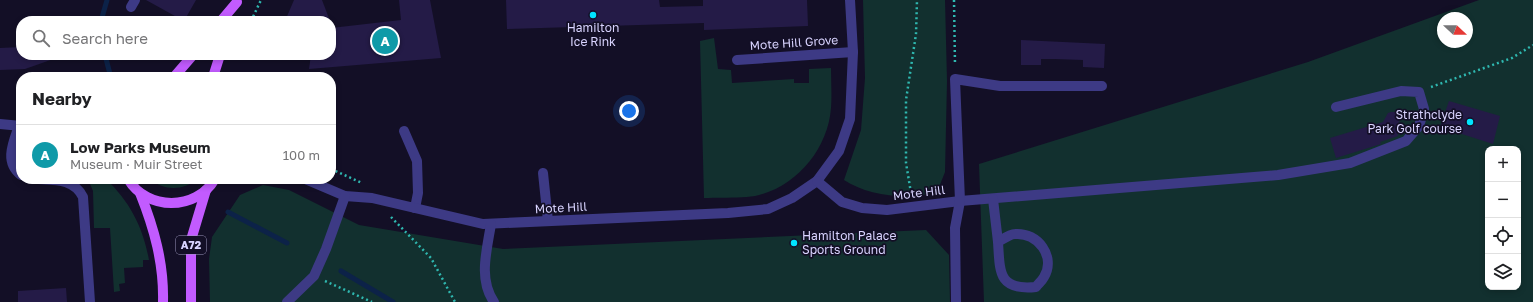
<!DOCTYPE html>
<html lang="en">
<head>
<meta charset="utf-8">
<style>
	:root { --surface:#fff; --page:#f6f6f6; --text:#202124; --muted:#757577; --line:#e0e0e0; --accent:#7c3aed }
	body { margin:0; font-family:"Golos Text",sans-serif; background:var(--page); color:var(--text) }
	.controls { position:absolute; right:12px; bottom:12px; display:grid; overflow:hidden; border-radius:8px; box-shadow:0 2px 6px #0003 }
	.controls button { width:36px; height:36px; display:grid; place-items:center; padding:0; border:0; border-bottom:1px solid var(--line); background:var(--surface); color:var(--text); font:20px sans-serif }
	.compass { position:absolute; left:1437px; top:12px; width:36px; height:36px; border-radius:50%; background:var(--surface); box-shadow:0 2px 6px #0003; rotate:112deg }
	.you { position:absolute; left:629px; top:111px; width:14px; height:14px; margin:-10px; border:3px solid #fff; border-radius:50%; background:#1a73e8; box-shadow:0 0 0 6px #1a73e833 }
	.badge { display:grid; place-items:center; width:26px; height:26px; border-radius:50%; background:var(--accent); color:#fff; font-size:13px; font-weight:700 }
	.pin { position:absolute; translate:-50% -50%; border:2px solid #fff; box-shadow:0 1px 4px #0006 }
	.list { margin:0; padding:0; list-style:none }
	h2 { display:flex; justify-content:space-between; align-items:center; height:52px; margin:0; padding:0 16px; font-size:17px }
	h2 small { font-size:13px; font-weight:400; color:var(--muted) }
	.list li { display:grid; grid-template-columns:26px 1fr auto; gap:12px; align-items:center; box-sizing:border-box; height:60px; padding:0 16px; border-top:1px solid var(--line) }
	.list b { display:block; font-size:15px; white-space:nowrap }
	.list p { margin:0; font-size:13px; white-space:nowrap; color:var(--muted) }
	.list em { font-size:13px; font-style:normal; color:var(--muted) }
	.icon { flex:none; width:22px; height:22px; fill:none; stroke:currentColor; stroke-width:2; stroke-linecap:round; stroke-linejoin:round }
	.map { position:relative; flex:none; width:1533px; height:302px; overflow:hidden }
	.search { position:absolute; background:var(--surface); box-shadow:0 2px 6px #0003; left:16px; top:16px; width:320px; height:44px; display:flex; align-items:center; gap:10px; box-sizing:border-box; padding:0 14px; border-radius:16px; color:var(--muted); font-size:15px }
	.panel { position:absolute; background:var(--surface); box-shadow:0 2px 6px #0003; left:16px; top:72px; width:320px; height:112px; border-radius:16px }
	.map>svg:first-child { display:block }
	.green { fill:#12302f; fill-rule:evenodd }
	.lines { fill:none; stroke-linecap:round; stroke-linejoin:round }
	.stream { stroke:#0c2248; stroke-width:5 }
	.building { fill:#241b47 }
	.path { stroke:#2fb8b0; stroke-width:2.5; stroke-dasharray:2 3; stroke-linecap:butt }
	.minor { stroke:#3d3a85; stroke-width:10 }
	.major { stroke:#c25bff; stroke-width:10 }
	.poi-dot { fill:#00e5ff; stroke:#130f26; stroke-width:1.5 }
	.labels { text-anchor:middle; stroke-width:3.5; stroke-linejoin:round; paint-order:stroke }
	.shield { fill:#130f26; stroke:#9e99be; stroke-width:1 }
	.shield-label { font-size:11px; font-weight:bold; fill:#d9d4ff }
	.poi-label { font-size:12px; fill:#d9d4ff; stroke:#130f26 }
	.street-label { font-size:12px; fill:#d9d4ff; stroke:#130f26 }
</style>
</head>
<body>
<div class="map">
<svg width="1533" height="302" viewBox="0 0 1533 302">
	<rect width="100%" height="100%" fill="#130f26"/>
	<g class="green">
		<path d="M 863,0 L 945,0 L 947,81 L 945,172 L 937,192 C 910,201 868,196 844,180 L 861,130 L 865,78 Z"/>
		<path d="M 1479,0 L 1533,0 L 1533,302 L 984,302 L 979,164 L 1308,62 ZM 1443,18 L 1467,18 L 1467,42 L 1443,42 ZM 1488,149 L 1518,149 L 1518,287 L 1488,287 Z"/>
		<path d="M 714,38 L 718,69 L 731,70 L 732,83 L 794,79 L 794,83 L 809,83 L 809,69 L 831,68 C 831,81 832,95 831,108 C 828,148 798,185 759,195 C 744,199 721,197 704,198 L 700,41 Z"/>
		<path d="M 88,179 L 106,179 C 130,202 143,227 149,260 L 143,260 L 143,267 L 124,268 L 125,283 L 119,284 L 120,291 L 114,292 L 110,228 L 94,228 L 93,191 Z"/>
		<path d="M 150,179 L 197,179 C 183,191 164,191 150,179 Z"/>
		<path d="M 263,185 L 289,190 L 359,225 L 503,249 L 926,230 L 949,255 L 950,302 L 210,302 L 209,259 L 212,237 L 240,195 Z"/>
	</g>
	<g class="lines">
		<g class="stream">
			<path d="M 101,21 L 107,0"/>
			<path d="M 105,55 L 110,74"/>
			<path d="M 228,212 L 287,243"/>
			<path d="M 341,271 L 393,302"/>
		</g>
	</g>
	<g class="building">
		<path d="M 146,0 L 196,0 L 184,21 Z"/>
		<path d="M 294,0 L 322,0 L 330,21 L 285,21 Z"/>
		<path d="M 399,0 L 430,0 L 441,58 L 309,69 L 311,55 L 331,55 L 331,28 L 401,20 Z"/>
		<path d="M 506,0 L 659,0 L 660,7 L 703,6 L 703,0 L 807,0 L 808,26 L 704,30 L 704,23 L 507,29 Z"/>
		<path d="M 1021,40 L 1105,44 L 1104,68 L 1083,67 L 1083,60 L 1055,59 L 1041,59 L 1041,65 L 1021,65 Z"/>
		<path d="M 21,47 L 21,55 L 58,55 L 59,57 L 25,69 L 0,70 L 0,48 Z"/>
		<path d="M 1449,101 L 1500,116 L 1493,144 L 1440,127 Z"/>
		<path d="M 1391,112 L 1396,112 L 1399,116 L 1400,120 L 1396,128 L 1398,136 L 1380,142 L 1381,144 L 1336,158 L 1330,138 L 1383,122 L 1388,113 Z"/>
		<path d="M 66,288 L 67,302 L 18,302 L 18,291 Z"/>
	</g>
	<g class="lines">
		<g class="path">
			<path d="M 954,0 L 955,65"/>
			<path d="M 251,21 L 261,0"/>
			<path d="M 1431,87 L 1512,58 L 1533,45"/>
			<path d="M 331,169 L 362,183"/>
			<path d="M 911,193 L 906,163 L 906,100 L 916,34 L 917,0"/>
			<path d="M 391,217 L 431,258 L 455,302"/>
			<path d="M 325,281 L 372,302"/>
		</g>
		<g class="minor">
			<path d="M 131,7 L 135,0"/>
			<path d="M 737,60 L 853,52"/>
			<path d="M 0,124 L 21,126"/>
			<path d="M 19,126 C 13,143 4,162 21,175"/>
			<path d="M 404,131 L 417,161 L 418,193 L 415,208"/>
			<path d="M 543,173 L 548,221"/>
			<path d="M 38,179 C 56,180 74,179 83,197 L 90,302"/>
			<path d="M 305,179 L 345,196 L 372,198 L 483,224 L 728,213 L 768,209 L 792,198 L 817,181 L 839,151 L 850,119 L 853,52 L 850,0"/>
			<path d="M 817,181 L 842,202 L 862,208 L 887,210 L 960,201 L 1278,175 L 1350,163 L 1406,141 L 1419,126 L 1424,109 L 1419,92 L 1401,91 L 1336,107"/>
			<path d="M 993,199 L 998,242 C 1003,239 1010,234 1015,234 C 1038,232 1056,257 1044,277 C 1042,281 1038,284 1036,287 C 998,291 1000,272 998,242"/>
			<path d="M 491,224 C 487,250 478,279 494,302"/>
			<path d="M 287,302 L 314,276 L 326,249 L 345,196"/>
			<path d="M 956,302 L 955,228 L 960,201 L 955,79 L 1000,86 L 1102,86"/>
		</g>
		<g class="major">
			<path d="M 221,21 L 237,2"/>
			<path d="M 174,77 L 193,55"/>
			<path d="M 213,77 L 220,55"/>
			<path d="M 128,179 C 147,211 196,211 215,179"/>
			<path d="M 140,193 C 154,228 164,263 163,302"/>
			<path d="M 191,302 L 191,240 L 206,190"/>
		</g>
	</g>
	<g class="poi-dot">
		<circle cx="593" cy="15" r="4"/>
		<circle cx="1470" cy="122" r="4"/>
		<circle cx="794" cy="243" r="4"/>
	</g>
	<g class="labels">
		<rect class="shield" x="176" y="236" width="30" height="18" rx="3"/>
		<g class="shield-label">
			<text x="191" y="249">A72</text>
		</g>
		<g class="poi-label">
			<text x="593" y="32">Hamilton<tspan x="593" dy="14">Ice Rink</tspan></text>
			<text x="1462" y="119" text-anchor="end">Strathclyde<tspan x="1462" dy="14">Park Golf course</tspan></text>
			<text x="802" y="240" text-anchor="start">Hamilton Palace<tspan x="802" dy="14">Sports Ground</tspan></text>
		</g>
		<g class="street-label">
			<text transform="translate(794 43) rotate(-4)" y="4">Mote Hill Grove</text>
			<text transform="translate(919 193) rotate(-7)" y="4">Mote Hill</text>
			<text transform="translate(561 208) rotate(-3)" y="4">Mote Hill</text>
		</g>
	</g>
</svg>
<div class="controls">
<button>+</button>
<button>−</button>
<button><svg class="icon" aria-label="locate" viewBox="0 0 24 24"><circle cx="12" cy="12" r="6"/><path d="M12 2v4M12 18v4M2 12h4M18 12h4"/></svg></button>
<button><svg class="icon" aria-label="layers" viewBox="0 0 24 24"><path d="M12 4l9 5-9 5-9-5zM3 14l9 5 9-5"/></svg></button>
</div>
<svg class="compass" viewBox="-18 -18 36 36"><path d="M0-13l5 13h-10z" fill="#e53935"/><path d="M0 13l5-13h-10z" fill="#757577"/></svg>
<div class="you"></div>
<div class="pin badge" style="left:385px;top:41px;background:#0f9aa8">A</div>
<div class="search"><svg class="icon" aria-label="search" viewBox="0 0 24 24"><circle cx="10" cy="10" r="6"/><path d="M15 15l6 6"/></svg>Search here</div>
<section class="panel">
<h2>Nearby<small></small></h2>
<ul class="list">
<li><span class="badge" style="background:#0f9aa8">A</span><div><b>Low Parks Museum</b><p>Museum · Muir Street</p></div><em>100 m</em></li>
</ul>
</section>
</div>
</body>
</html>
